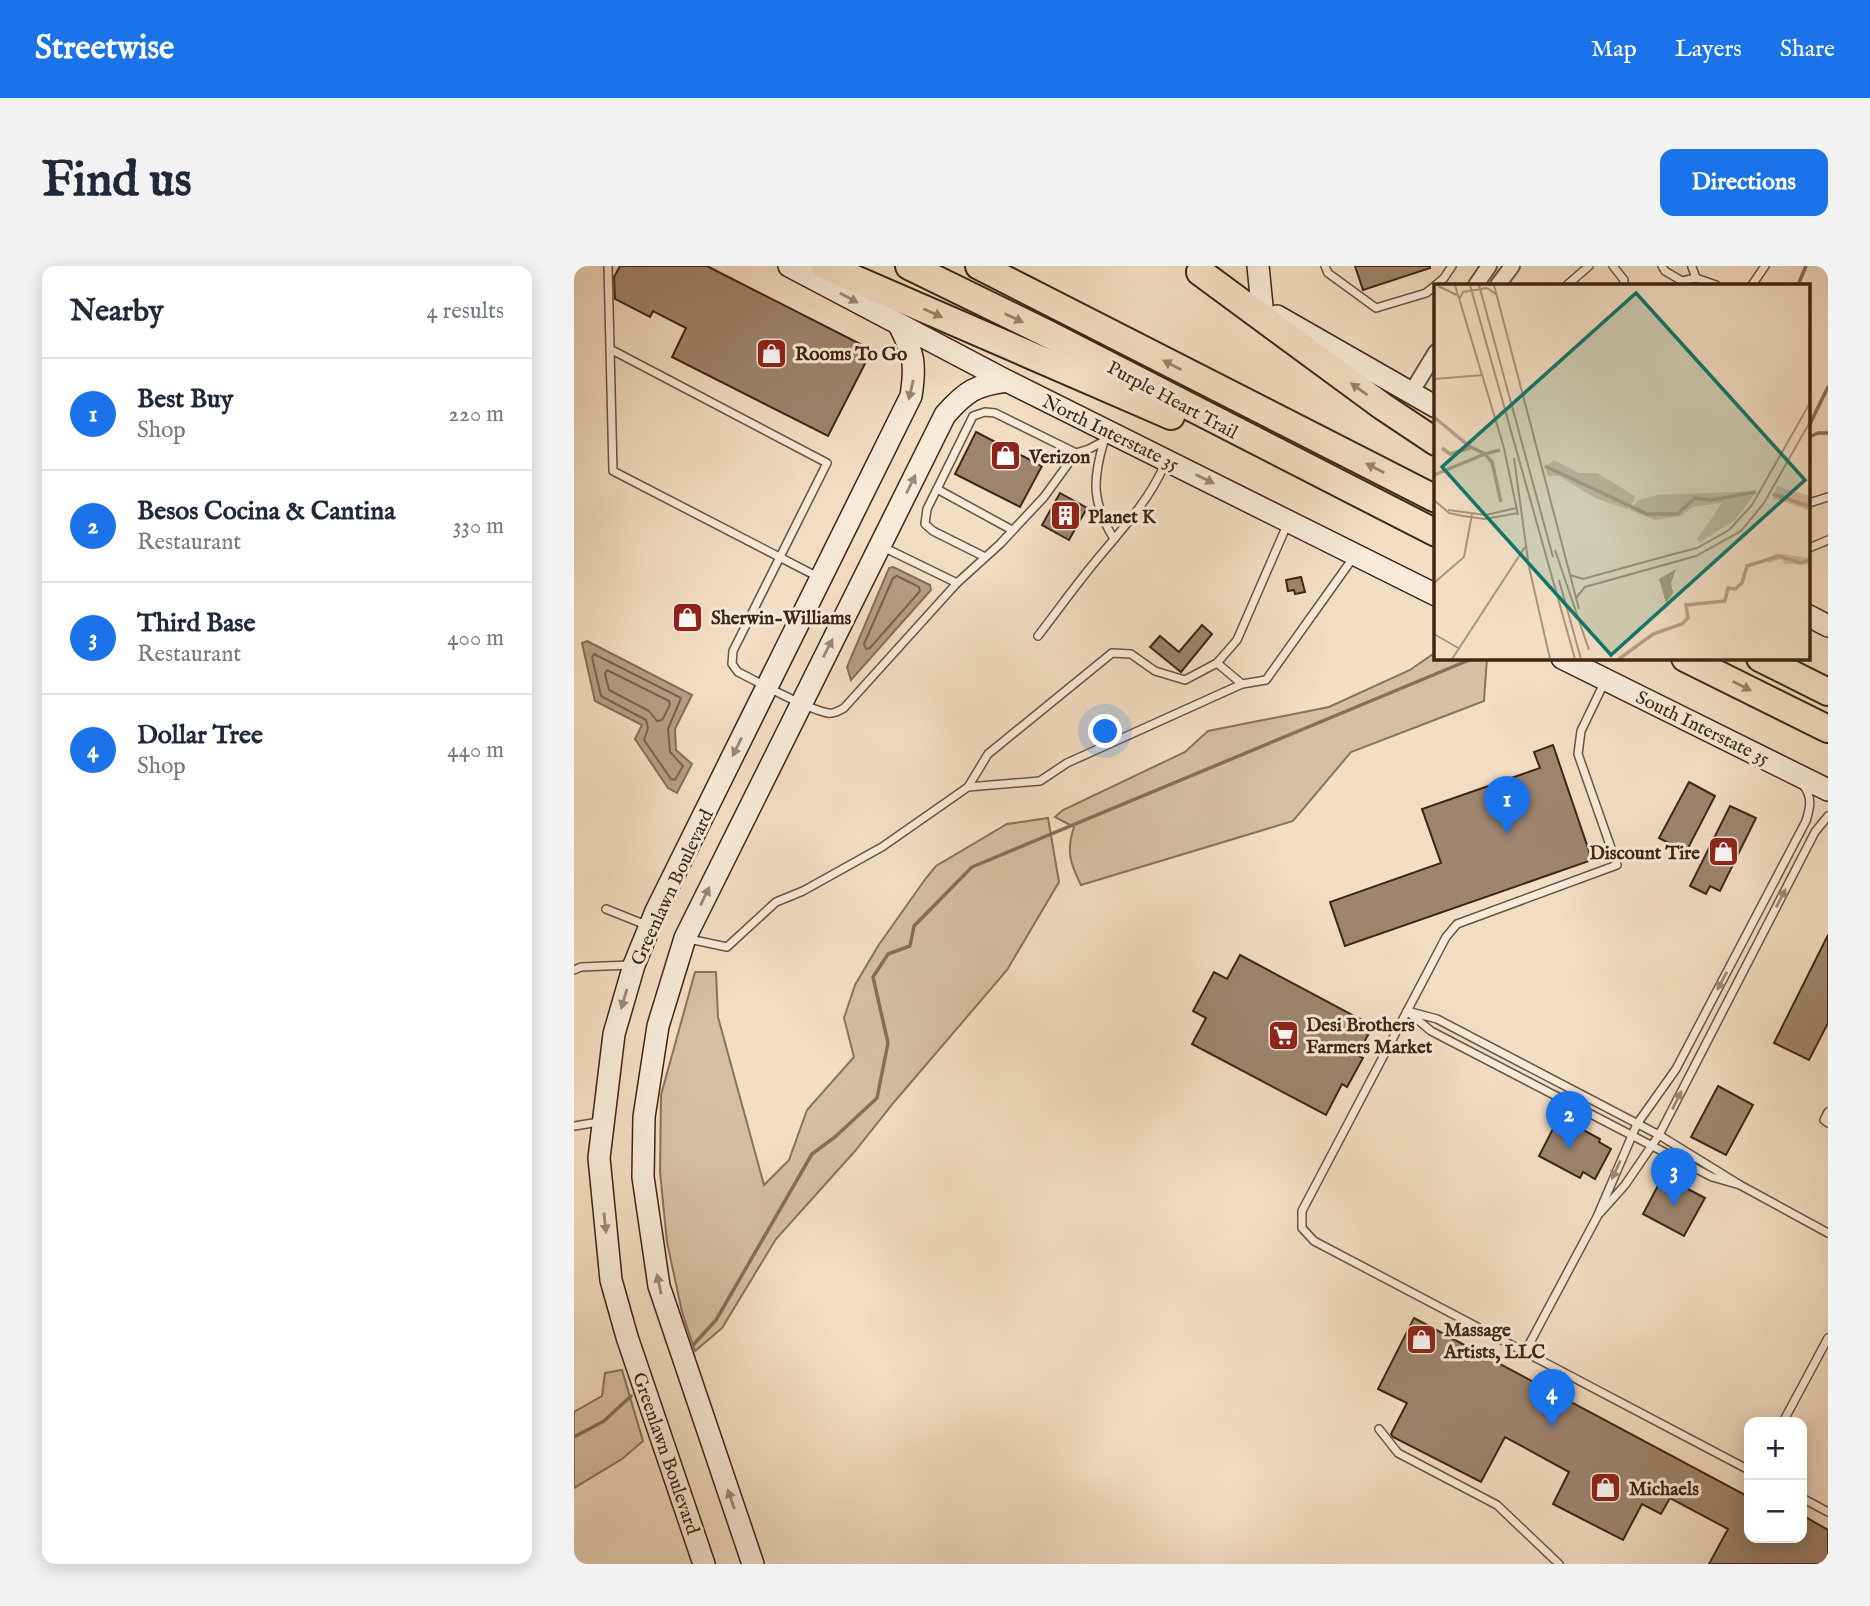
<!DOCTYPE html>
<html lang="en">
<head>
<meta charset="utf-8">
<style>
	:root { --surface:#fff; --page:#f2f2f3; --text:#1f2937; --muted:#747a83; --line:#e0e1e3; --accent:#1a73e8 }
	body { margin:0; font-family:"IM FELL English",serif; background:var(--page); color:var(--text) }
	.controls { position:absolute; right:21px; bottom:21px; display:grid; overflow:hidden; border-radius:14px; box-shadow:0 4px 18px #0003 }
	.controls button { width:63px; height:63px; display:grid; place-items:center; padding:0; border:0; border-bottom:2px solid var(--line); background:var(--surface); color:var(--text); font:35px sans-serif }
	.you { position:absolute; left:532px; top:466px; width:24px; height:24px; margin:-18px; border:5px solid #fff; border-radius:50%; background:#1a73e8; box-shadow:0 0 0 10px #1a73e833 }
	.badge { display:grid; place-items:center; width:46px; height:46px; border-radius:50%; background:var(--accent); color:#fff; font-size:23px; font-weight:700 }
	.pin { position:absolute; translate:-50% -58px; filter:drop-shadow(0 2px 4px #0008) }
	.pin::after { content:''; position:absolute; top:37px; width:24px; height:21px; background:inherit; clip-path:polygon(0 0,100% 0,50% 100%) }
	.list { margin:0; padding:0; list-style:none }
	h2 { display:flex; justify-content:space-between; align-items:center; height:91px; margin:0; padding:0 28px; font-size:30px }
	h2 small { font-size:23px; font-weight:400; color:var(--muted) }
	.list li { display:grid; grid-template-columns:46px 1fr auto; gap:21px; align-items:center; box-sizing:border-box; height:112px; padding:0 28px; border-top:2px solid var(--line) }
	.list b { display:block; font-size:26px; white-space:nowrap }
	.list p { margin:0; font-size:23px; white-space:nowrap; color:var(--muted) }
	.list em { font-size:23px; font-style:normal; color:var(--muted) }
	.map { position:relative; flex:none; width:1254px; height:1298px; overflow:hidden; border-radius:14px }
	header { display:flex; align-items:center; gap:42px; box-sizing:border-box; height:98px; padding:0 35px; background:var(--accent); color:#fff }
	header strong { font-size:33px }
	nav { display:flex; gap:38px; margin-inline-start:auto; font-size:24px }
	.intro { display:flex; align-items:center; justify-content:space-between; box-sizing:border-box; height:168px; padding:0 42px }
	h1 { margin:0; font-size:49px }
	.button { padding:18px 32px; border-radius:14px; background:var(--accent); color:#fff; font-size:24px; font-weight:700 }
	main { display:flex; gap:42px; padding:0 42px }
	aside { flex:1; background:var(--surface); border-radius:14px; box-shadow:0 4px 18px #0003 }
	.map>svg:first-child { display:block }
	.green { fill:#d4bfa5; stroke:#8a725c; stroke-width:2 }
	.water { fill:#b59f87; stroke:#866e59; stroke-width:2 }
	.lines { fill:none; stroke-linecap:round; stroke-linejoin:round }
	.shore { stroke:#7a624d; stroke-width:2 }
	.stream { stroke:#866e59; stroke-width:3.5 }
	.building { fill:#9d856f; stroke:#402513; stroke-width:2 }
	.lane-casing { stroke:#6c533f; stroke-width:10 }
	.street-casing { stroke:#6c533f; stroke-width:18 }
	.secondary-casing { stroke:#402513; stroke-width:24 }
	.highway-casing { stroke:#402513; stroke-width:30 }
	.lane { stroke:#f7ead8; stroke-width:7 }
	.street { stroke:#f7ead8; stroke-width:14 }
	.secondary { stroke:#f7ead8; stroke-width:21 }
	.highway { stroke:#f2dec3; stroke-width:26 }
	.oneway { fill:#9c8876 }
	.oneway2 { fill:#99826b }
	.labels { text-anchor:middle; stroke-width:6; stroke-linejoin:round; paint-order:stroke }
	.poi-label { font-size:19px; font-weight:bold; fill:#402513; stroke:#f7ead8; text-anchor:start }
	.street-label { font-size:19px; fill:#402513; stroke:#f7ead8 }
	.inset-river { fill:none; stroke:#b59f87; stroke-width:3.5 }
	.inset-road { fill:none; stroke:#ab947d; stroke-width:2 }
	.view { fill:#0f766e; fill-opacity:0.15; stroke:#0f766e; stroke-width:3.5 }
	.inset-edge { fill:none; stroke:#402513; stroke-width:3.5 }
</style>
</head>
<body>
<header>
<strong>Streetwise</strong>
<nav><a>Map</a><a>Layers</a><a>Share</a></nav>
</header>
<div class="intro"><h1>Find us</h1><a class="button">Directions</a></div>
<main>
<aside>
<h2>Nearby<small>4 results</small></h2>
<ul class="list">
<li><span class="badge">1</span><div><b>Best Buy</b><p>Shop</p></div><em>220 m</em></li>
<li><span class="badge">2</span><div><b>Besos Cocina &amp; Cantina</b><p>Restaurant</p></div><em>330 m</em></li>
<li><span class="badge">3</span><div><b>Third Base</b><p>Restaurant</p></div><em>400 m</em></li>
<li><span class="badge">4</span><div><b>Dollar Tree</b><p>Shop</p></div><em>440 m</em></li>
</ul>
</aside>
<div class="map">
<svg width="1254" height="1298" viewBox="0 0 1254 1298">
	<rect width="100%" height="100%" fill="#f2dec3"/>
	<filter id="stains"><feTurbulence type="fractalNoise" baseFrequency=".00286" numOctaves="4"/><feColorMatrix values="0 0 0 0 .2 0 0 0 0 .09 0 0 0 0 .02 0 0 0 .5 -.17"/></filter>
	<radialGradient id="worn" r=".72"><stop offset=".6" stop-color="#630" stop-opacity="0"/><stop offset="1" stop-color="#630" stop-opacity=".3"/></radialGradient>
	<g class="green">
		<path d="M 862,386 L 862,392 L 913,392 L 910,435 L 777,486 L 719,555 L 507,619 C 496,597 492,585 500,561 L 481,551 L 489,544 L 611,486 L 634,465 L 755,441 L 836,404 Z"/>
		<path d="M 474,552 L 485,616 L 433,704 L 321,835 L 281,885 L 202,973 L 148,1062 L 121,1085 L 108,1046 L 93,976 L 86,906 L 87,829 L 121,706 L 142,706 L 144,751 L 190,919 L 215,894 L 233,844 L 280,791 L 270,752 L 281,719 L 304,680 L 352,612 L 362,600 L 433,558 Z"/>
		<path d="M 48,1104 L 69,1175 L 48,1193 L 0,1222 L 0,1146 L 28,1130 L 31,1107 Z"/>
	</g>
	<g class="water">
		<path d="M 319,301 L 356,319 L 357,324 L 277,414 L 273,401 L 315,302 Z"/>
		<path d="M 13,375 L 118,429 L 101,463 L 102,484 L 118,498 L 103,527 L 94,522 L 61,473 L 68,459 L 21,435 L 8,377 Z"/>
	</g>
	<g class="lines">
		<g class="shore">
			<path d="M 323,310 L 345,321 L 346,325 L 296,382 L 292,383 L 290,378 L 319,312 Z"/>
			<path d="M 20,388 L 107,432 L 94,463 L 96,486 L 109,500 L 101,514 L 97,513 L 70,474 L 74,462 L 72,454 L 27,430 L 18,391 Z"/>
			<path d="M 33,404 L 95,435 L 96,439 L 88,454 L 83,455 L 75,445 L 35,424 L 31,408 Z"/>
		</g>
		<g class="stream">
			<path d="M 1224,19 L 1232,0"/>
			<path d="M 1235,160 L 1254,121"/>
			<path d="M 1235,171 L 1244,167 L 1254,167"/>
			<path d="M 120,1078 L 142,1054 L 238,888 L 261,871 L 303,832 L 314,777 L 299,711 L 314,688 L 336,680 L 340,660 L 398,601 L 900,392"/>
			<path d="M 0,1171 L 30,1155 L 57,1130"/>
		</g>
	</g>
	<g class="building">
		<path d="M 46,0 L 133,0 L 298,84 L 254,170 L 98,91 L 112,62 L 79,45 L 76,51 L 41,33 L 40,11 Z"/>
		<path d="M 781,0 L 856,0 L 856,2 L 789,24 Z"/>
		<path d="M 402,166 L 468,200 L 446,241 L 381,208 Z"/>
		<path d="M 486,227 L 513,242 L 495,274 L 468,259 Z"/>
		<path d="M 727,311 L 731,326 L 721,328 L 720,324 L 714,325 L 712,314 Z"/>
		<path d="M 628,359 L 638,368 L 607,406 L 576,381 L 586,370 L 605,386 Z"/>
		<path d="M 979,479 L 1018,594 L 771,680 L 756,636 L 867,597 L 848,543 L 966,502 L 960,486 Z"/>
		<path d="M 1115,516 L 1141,530 L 1112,586 L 1085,572 Z"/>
		<path d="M 1156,540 L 1182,552 L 1146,625 L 1136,620 L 1132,628 L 1116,620 Z"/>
		<path d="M 1254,669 L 1254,757 L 1235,794 L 1200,777 Z"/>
		<path d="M 666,689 L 799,760 L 783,789 L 789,792 L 773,821 L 768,818 L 752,849 L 618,778 L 632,752 L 619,745 L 640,706 L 653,713 Z"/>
		<path d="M 1144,820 L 1179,839 L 1152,889 L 1117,871 Z"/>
		<path d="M 985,851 L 1026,873 L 1025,876 L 1037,883 L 1021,913 L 1009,906 L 1006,912 L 965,890 Z"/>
		<path d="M 1089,910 L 1131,932 L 1110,970 L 1069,948 Z"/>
		<path d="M 840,1052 L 1175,1231 L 1175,1272 L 1228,1272 L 1228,1249 L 1254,1264 L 1254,1298 L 1135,1298 L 1154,1263 L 1096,1232 L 1087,1248 L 1068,1238 L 1049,1274 L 979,1238 L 995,1206 L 931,1171 L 907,1216 L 819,1171 L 817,1168 L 833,1137 L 804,1123 Z"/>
	</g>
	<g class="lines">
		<defs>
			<g id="lane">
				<path d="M 34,0 L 39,205 L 246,312"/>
				<path d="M 751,0 L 754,7 L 802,42 L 852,27 L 862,19"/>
				<path d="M 1039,0 L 1050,14 L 1050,19"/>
				<path d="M 1088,0 L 1091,5 L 1108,15 L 1122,12 L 1142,19"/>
				<path d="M 1118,1 L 1122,12"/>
				<path d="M 862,19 L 870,12 L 878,0"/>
				<path d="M 993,19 L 1015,0"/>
				<path d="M 1178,19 L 1191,0"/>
				<path d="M 36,83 L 253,197 L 159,385 L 158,398 L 164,406 C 186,417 232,443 254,447 C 259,448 265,445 270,442 L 383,317"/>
				<path d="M 530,175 C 518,215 518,237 540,273"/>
				<path d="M 363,223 L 353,243 L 351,258 L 359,265 L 411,291"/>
				<path d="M 1235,237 L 1254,231"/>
				<path d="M 438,264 L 363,223 L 399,150 L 411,146 L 421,147 L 502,187"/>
				<path d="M 309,281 L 383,317 L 426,278 L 470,231 L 502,187 L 515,183 L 530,175"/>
				<path d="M 1235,282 L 1254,274"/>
				<path d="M 464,370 C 484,344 504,316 525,291 C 550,261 575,234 591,198"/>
				<path d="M 643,397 L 668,418 L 692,414 L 779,292"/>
				<path d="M 1031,415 L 1007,465 L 1004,488 L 1043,599 L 883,658 L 872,671 L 728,945 L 728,962 L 740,975 L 1175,1204"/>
				<path d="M 394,521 L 466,515 L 493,497 L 668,418"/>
				<path d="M 32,643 L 72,659"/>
				<path d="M 115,673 L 153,681 L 202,636 L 229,625 L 308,581 L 394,521 L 414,488 L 538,387 L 557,388 L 581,405 L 611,414 L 643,397 L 663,374 L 713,259"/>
				<path d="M 0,704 L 7,701 L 56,699"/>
				<path d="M 833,745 L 863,753 L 1085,869 L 1166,919 L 1138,911 L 857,765 Z"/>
				<path d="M 1254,846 L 1250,854 L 1254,857"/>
				<path d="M 0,860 L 25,856"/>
				<path d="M 1166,919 L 1254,967"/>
				<path d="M 1026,947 L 1051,919 L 1085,869 L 1241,566 L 1254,550"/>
				<path d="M 951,1086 L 1023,951 L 1063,858 L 1102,803 L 1232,555 C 1236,542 1239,531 1229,519"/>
				<path d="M 1209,1156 L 1254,1072"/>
				<path d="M 805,1163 L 824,1187 L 923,1239 L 985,1298"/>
				<path d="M 1228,1232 L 1254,1246"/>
			</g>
			<g id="street">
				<path d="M 902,19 L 915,0"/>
				<path d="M 924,19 L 938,0"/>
				<path d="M 837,127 L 862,86"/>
			</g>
			<g id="secondary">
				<path d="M 215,0 L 433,115 L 862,329"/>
				<path d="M 684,0 L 688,40"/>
				<path d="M 703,50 L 862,141"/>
				<path d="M 1235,350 L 1254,360"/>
				<path d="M 988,392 L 1254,524"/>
				<path d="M 130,1298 L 53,1071 L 37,1014 L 25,892 L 40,768 L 60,699 L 82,645 L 337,130 C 342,98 340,88 325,59"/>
				<path d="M 179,1298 L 85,1020 L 69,911 L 70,851 L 84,760 L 111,672 L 371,149 C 392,125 402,119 433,115"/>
			</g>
			<g id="highway">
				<path d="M 251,0 L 597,150"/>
				<path d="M 335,0 L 474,68 L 862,267"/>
				<path d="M 405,0 L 862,233"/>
				<path d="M 626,6 L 808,140 L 862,176"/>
				<path d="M 1111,392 L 1254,463"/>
				<path d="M 1186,392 L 1254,426"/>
			</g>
		</defs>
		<use href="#lane" class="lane-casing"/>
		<use href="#street" class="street-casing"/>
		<use href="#secondary" class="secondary-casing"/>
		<use href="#highway" class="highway-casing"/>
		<use href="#lane" class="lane"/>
		<use href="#street" class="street"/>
		<use href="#secondary" class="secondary"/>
		<use href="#highway" class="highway"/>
	</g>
	<defs><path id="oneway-solid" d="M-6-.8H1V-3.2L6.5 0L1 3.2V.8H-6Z" transform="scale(1.75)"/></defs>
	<g class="oneway">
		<use href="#oneway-solid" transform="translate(275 32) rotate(28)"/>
		<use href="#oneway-solid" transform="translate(337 124) rotate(103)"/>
		<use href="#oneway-solid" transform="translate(631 213) rotate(26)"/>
		<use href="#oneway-solid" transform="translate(337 218) rotate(-64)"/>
		<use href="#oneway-solid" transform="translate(254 382) rotate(-63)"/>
		<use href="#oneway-solid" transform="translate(163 481) rotate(116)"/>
		<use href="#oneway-solid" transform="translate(131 630) rotate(-64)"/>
		<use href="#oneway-solid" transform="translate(1207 632) rotate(-63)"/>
		<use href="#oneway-solid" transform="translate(1148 715) rotate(118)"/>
		<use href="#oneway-solid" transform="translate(50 733) rotate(106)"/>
		<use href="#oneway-solid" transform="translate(1103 834) rotate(-63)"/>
		<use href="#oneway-solid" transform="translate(1042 904) rotate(115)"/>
		<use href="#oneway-solid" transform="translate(31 957) rotate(84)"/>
		<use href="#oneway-solid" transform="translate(85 1018) rotate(-102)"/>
		<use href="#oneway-solid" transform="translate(157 1233) rotate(-109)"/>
	</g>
	<g class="oneway2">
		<use href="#oneway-solid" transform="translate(359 47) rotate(24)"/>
		<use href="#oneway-solid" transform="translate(440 52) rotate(26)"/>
		<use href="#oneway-solid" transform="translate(598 99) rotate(-153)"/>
		<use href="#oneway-solid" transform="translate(785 123) rotate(-144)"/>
		<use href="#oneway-solid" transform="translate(801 202) rotate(-153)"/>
		<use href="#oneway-solid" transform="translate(1168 420) rotate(27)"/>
	</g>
	<defs>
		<symbol id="shop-square" viewBox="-11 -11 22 22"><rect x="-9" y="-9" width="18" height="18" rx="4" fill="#8f2418" stroke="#f7ead8"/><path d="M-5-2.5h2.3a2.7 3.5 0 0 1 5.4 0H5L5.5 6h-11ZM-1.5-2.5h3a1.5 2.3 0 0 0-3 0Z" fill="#fff"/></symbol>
		<symbol id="building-square" viewBox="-11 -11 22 22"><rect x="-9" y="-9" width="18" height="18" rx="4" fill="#8f2418" stroke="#f7ead8"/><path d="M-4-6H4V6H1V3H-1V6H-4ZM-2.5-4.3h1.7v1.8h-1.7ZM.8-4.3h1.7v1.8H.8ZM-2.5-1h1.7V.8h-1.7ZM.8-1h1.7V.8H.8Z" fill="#fff"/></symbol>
		<symbol id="supermarket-square" viewBox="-11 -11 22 22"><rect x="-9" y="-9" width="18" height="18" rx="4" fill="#8f2418" stroke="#f7ead8"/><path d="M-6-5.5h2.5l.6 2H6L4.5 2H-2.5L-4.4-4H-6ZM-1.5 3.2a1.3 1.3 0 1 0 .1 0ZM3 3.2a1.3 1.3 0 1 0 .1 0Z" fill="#fff"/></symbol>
	</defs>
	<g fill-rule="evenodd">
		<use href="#shop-square" x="180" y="70" width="35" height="35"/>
		<use href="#shop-square" x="414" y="172" width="35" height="35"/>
		<use href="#building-square" x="474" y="232" width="35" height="35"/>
		<use href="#shop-square" x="96" y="334" width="35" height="35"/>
		<use href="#shop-square" x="1132" y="568" width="35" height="35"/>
		<use href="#supermarket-square" x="692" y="752" width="35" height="35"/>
		<use href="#shop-square" x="830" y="1056" width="35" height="35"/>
		<use href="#shop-square" x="1014" y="1204" width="35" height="35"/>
	</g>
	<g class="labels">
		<g class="poi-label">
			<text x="221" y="94">Rooms To Go</text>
			<text x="455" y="197">Verizon</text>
			<text x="514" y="257">Planet K</text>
			<text x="137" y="358">Sherwin-Williams</text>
			<text x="1126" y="593" text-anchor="end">Discount Tire</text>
			<text x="732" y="765">Desi Brothers<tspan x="732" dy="22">Farmers Market</tspan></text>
			<text x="870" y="1070">Massage<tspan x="870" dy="22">Artists, LLC</tspan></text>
			<text x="1055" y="1229">Michaels</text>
		</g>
		<g class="street-label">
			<text transform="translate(599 133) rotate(28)" y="7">Purple Heart Trail</text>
			<text transform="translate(537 166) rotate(26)" y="7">North Interstate 35</text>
			<text transform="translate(1129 461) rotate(26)" y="7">South Interstate 35</text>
			<text transform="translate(97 621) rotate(-65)" y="7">Greenlawn Boulevard</text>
			<text transform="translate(93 1187) rotate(71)" y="7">Greenlawn Boulevard</text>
		</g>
	</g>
	<g transform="translate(860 18)">
		<rect width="376" height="376" fill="#f2dec3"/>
		<path d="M 120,176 L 145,189 L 163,189 L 201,212 L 200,217 L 193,225 L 161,214 L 125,192 L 114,192 L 111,183 ZM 343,202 L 376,212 L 376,227 L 342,215 L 338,217 ZM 323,207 L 301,236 L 266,258 L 263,255 L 288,219 L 258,223 L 247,232 L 221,236 L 196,226 L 204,216 L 224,211 ZM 343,269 L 376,274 L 376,281 L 350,280 L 347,275 L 335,279 L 333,274 Z" fill="#d4bfa5"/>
		<path d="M 242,285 L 237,299 L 239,309 L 232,319 L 225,295 Z" fill="#b59f87"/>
		<path class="inset-river" d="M 0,133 L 35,162 L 51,170 L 66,166M 8,164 L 16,170 L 36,164M 111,182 L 213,230 L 243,230 L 261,214 L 278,216 L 322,208M 0,191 L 51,170 L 58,178 L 67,218M 339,210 L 377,223M 185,375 L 219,350 L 248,340 L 254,334 L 252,321 L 291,317 L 294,304 L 301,305 L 308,299 L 313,282 L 345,272 L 367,279 L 377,275"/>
		<path class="inset-road" d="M 21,1 L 70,164 L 84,231M 36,1 L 141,375M 45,1 L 119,273M 60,1 L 145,325M 4,2 L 23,11M 26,14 L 29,8 L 53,4 L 63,11M 0,95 L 49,91M 80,174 L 94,276M 0,216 L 15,229 L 29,232 L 51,235 L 84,229M 14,226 L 52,231 L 82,224M 121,266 L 155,366M 93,274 L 116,375M 136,291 L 149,295 L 236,271 L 263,264 L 295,246 L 318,221 L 377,117M 125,296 L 147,375M 0,299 L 30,273 L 38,230M 142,314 L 151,303 L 262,272 L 307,247 L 330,219 L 377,136M 0,350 L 26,365M 18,375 L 91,263"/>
		<path class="view" d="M 202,9 L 371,196 L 177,371 L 8,183 Z"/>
		<rect width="376" height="376" class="inset-edge"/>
	</g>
	<rect width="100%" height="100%" filter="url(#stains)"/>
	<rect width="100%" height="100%" fill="url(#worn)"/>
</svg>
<div class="controls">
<button>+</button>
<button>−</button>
</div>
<div class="you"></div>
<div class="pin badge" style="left:933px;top:568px">1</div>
<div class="pin badge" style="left:995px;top:883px">2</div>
<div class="pin badge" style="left:1100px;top:940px">3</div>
<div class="pin badge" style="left:978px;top:1161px">4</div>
</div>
</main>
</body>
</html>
